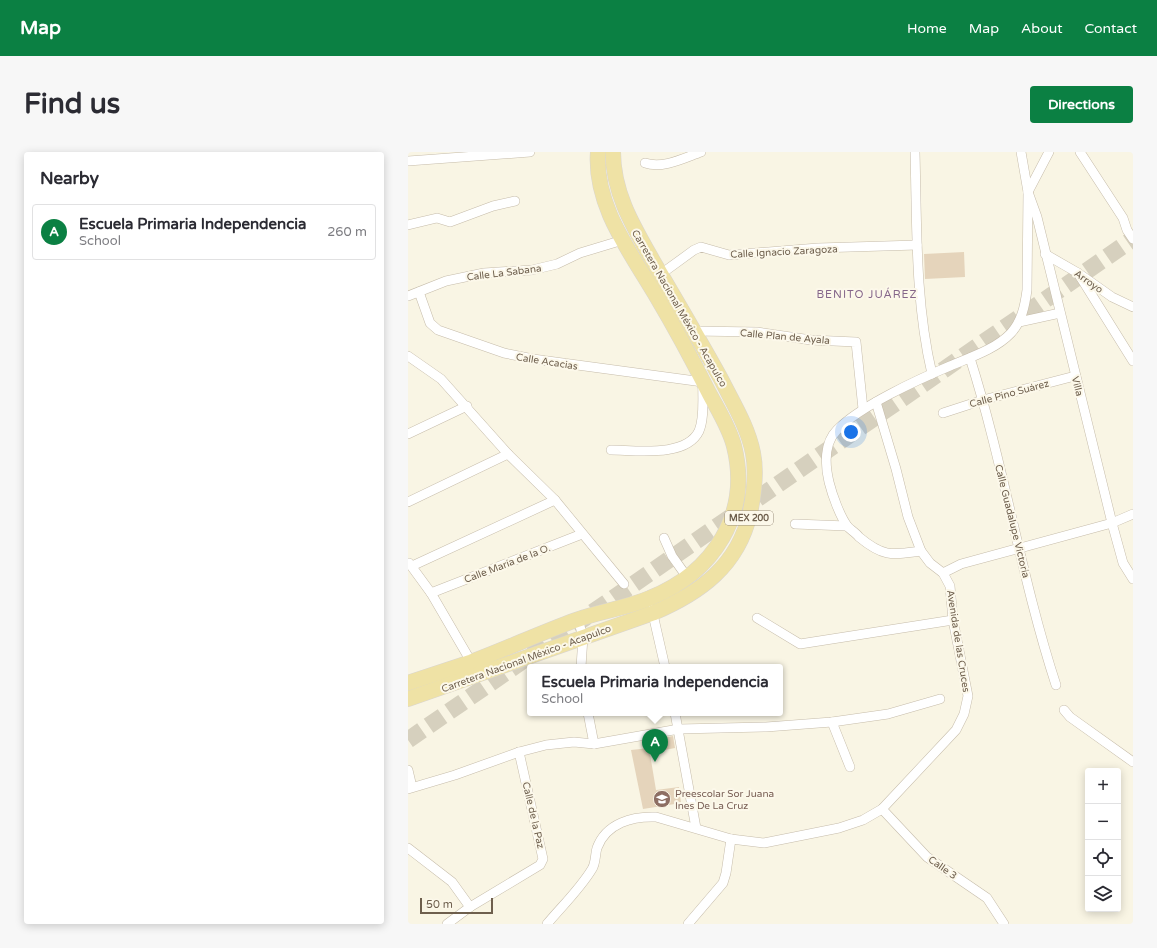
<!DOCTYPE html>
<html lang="en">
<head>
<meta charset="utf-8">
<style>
	:root { --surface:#fff; --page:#f7f7f7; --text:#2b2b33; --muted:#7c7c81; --line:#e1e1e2; --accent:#0b8043 }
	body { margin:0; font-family:"Varela Round",sans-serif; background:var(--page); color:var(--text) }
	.controls { position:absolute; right:12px; bottom:12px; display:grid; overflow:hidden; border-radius:4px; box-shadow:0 2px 10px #0003 }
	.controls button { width:36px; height:36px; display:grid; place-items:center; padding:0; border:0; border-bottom:1px solid var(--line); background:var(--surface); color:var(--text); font:20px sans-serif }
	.scale { position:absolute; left:12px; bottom:10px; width:73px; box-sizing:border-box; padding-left:4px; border:2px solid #6e5f4d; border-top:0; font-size:11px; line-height:14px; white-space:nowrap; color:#6e5f4d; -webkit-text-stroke:3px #fcf8ea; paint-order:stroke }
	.you { position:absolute; left:443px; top:280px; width:14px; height:14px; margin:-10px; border:3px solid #fff; border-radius:50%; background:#1a73e8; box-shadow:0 0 0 6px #1a73e833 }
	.badge { display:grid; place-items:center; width:26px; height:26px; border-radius:50%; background:var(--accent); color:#fff; font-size:13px; font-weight:700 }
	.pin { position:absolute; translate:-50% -33px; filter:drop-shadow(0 1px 2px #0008) }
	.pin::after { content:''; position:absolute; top:21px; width:14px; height:12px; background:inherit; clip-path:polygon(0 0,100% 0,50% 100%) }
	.popup { position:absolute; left:119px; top:512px; width:256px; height:52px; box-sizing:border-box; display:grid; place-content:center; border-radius:4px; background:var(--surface); filter:drop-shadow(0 1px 3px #0005); font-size:13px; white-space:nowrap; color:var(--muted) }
	.popup b { font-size:15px; color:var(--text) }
	.popup::after { content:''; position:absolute; left:50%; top:100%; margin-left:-8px; border:8px solid transparent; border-top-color:var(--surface) }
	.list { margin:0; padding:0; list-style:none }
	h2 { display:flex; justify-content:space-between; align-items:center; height:52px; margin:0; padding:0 16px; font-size:17px }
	h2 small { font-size:13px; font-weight:400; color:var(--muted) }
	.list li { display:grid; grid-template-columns:26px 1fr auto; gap:12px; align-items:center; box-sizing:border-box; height:56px; margin:0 8px 8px; padding:0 8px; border:1px solid var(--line); border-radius:4px }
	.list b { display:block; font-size:15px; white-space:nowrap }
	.list p { margin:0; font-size:13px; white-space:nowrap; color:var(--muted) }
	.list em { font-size:13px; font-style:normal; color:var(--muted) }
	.icon { flex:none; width:22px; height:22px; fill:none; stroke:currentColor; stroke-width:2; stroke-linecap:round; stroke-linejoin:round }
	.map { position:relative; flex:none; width:725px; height:772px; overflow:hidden; border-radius:4px }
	header { display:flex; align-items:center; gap:24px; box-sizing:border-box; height:56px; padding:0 20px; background:var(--accent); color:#fff }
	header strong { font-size:19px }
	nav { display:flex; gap:22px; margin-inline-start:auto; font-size:14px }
	.intro { display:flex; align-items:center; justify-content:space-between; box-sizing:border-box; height:96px; padding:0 24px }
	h1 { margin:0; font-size:28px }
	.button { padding:10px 18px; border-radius:4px; background:var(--accent); color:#fff; font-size:14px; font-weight:700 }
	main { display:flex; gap:24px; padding:0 24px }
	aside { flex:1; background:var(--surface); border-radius:4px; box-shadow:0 2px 10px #0003 }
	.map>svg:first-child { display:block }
	.building { fill:#e5d4bb }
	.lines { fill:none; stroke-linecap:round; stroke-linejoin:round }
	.motorway-tunnel { stroke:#d6d0be; stroke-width:17; stroke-dasharray:17 8; stroke-linecap:butt }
	.minor-casing { stroke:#c6bcaa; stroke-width:10 }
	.primary-casing { stroke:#d9d5d1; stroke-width:16 }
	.minor { stroke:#fff; stroke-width:9 }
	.primary { stroke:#efe2a5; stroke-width:15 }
	.labels { text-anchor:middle; stroke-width:4; stroke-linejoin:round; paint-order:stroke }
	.shield { fill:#fcf8ea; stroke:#998d7c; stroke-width:1 }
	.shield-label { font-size:9px; font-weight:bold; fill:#6e5f4d }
	.street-label { font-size:10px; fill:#6e5f4d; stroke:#fcf8ea }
	.education-label { font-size:10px; fill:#785e54; stroke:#fcf8ea; text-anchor:start }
	.neighbourhood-label { font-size:11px; letter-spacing:1px; fill:#85668a; stroke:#fcf8ea }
</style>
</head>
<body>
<header>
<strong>Map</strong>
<nav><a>Home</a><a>Map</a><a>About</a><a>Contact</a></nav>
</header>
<div class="intro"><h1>Find us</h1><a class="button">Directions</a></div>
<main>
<aside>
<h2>Nearby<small></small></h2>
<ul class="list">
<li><span class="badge">A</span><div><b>Escuela Primaria Independencia</b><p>School</p></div><em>260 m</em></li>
</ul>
</aside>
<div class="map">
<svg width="725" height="772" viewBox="0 0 725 772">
	<rect width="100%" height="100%" fill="#f9f5e4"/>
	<g class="building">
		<path d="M 556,100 L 557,125 L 517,127 L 516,102 Z"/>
		<path d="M 265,584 L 267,596 L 246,600 L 244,588 Z"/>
		<path d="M 241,596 L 248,638 L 271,635 L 273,651 L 235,657 L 223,598 Z"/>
	</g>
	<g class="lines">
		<path class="motorway-tunnel" d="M 0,588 L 725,87"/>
		<defs>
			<g id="minor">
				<path d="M 507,0 C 509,74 507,150 524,222"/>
				<path d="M 613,0 L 620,40 L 629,65 L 704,371 L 715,411 L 725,427"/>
				<path d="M 672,0 L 715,66 L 719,78 L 725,87"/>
				<path d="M 0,9 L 122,0"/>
				<path d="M 237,11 C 255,17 276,6 293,0"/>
				<path d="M 0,73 L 29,66 L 42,70 L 85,54 L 107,49"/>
				<path d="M 637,102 L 670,121 L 704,145 L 725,155"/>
				<path d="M 670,121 L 725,209"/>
				<path d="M 253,122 L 286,98 L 293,95 L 321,103 L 410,96 L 509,93"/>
				<path d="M 11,140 L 22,171 L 30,178 L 96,201 L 125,207 L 295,230 C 294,244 297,265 291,279 C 278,306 227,298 203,298"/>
				<path d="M 0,144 L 38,129 L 76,121 L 124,118 L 149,112 L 172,101 L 215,88"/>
				<path d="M 611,170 L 652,161"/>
				<path d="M 287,179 L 349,180 L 403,188 L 448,190 L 455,257"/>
				<path d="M 0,204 L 33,227 L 100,302 L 147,348 L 216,432"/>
				<path d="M 562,206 C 596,313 613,426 648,533"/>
				<path d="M 535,261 L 575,248 L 667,224"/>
				<path d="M 0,282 L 59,254"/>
				<path d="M 0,350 L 100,302"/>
				<path d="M 387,372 L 439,374"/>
				<path d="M 256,386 L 264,404 L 279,425"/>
				<path d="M 513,399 C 483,403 475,405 451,385 C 448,381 443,378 440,375 C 432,365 424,342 421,330 C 417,313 416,291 429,278 C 452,254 511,227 542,214 C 563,205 588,197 603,181 C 614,169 617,153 619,138 L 620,40 L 641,0"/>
				<path d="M 1,411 L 23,441 L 65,513"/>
				<path d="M 4,414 L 147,348"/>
				<path d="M 535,421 L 553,412 L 704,371 L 725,362"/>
				<path d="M 23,441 L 174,382"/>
				<path d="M 244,458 L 257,515"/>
				<path d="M 349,466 L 392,492 L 545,468"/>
				<path d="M 170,467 L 175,485 L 173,515"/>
				<path d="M 656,558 L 662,565 L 725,610"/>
				<path d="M 180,561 L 186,592"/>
				<path d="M 267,561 L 288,676"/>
				<path d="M 424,570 L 442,615"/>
				<path d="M 0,618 L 4,635"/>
				<path d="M 0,637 L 47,623 L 111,600 L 138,593 L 166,590 L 186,592 L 271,577 L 358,575 L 424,570 L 480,562 L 532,547"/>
				<path d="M 474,657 L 519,705 L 579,746 L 596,772"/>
				<path d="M 0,696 L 44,730 L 62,755"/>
				<path d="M 39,772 L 62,755 L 132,713 L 135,707 L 111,600"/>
				<path d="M 139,772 C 154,754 172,737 184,717 C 188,711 187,702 189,696 C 198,671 225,664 248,665 L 323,687 L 356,691 L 431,676 L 455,668 L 474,657 L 548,578 L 556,562 L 560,544 L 545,468 L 542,434 L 535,421 L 522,411 L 513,399 L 500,365 L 488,317 L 468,250"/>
				<path d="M 280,772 L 315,731 L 318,721 L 323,687"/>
			</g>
			<g id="primary">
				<path d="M 0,531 C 21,524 42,517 63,510 C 98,497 132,481 168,468 C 192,459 219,456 242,446 C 306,420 343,362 326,294 C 321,275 310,258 301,241 C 284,207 266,174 247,142 C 221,98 186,53 190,0"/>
				<path d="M 0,547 L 245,461 C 292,441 330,414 342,361 C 346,342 349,321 345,301 C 340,275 325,251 313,227 C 291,187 268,148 245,109 C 225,74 205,41 205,0"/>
			</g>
		</defs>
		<use href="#minor" class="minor-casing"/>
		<use href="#primary" class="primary-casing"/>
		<use href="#minor" class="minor"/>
		<use href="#primary" class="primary"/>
	</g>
	<defs>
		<symbol id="school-disc" viewBox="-11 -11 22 22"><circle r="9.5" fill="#8d6e63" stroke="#fcf8ea"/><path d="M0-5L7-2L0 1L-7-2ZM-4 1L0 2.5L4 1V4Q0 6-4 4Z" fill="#fff"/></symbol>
	</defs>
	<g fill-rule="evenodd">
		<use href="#school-disc" x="244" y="637" width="20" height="20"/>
	</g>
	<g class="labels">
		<rect class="shield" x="317" y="359" width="48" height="14" rx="3"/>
		<g class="shield-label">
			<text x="341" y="369">MEX 200</text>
		</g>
		<g class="street-label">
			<text transform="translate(376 99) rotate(-3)" y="4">Calle Ignacio Zaragoza</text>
			<text transform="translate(96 120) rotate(-7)" y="4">Calle La Sabana</text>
			<text transform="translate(681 129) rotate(35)" y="4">Arroyo</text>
			<text transform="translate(272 156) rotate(60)" y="4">Carretera Nacional México - Acapulco</text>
			<text transform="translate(377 184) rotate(5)" y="4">Calle Plan de Ayala</text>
			<text transform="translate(139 209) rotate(9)" y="4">Calle Acacias</text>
			<text transform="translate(670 234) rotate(76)" y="4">Villa</text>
			<text transform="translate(601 241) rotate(-15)" y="4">Calle Pino Suárez</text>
			<text transform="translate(605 369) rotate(76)" y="4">Calle Guadalupe Victoria</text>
			<text transform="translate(99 411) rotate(-21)" y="4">Calle María de la O.</text>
			<text transform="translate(551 489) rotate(81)" y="4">Avenida de las Cruces</text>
			<text transform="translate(118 506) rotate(-20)" y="4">Carretera Nacional México - Acapulco</text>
			<text transform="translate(126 663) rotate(77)" y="4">Calle de la Paz</text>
			<text transform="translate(535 715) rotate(35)" y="4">Calle 3</text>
		</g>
		<g class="education-label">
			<text x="267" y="645">Preescolar Sor Juana<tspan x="267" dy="12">Ines De La Cruz</tspan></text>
		</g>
		<g class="neighbourhood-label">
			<text x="459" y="146">BENITO JUÁREZ</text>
		</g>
	</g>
</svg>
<div class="controls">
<button>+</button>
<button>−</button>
<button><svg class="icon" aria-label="locate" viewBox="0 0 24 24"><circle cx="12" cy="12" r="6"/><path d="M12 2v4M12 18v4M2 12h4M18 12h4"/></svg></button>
<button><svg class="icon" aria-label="layers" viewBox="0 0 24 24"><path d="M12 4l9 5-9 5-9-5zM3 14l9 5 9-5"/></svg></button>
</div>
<div class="scale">50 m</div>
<div class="you"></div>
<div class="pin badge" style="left:247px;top:610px">A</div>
<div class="popup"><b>Escuela Primaria Independencia</b>School</div>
</div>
</main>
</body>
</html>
